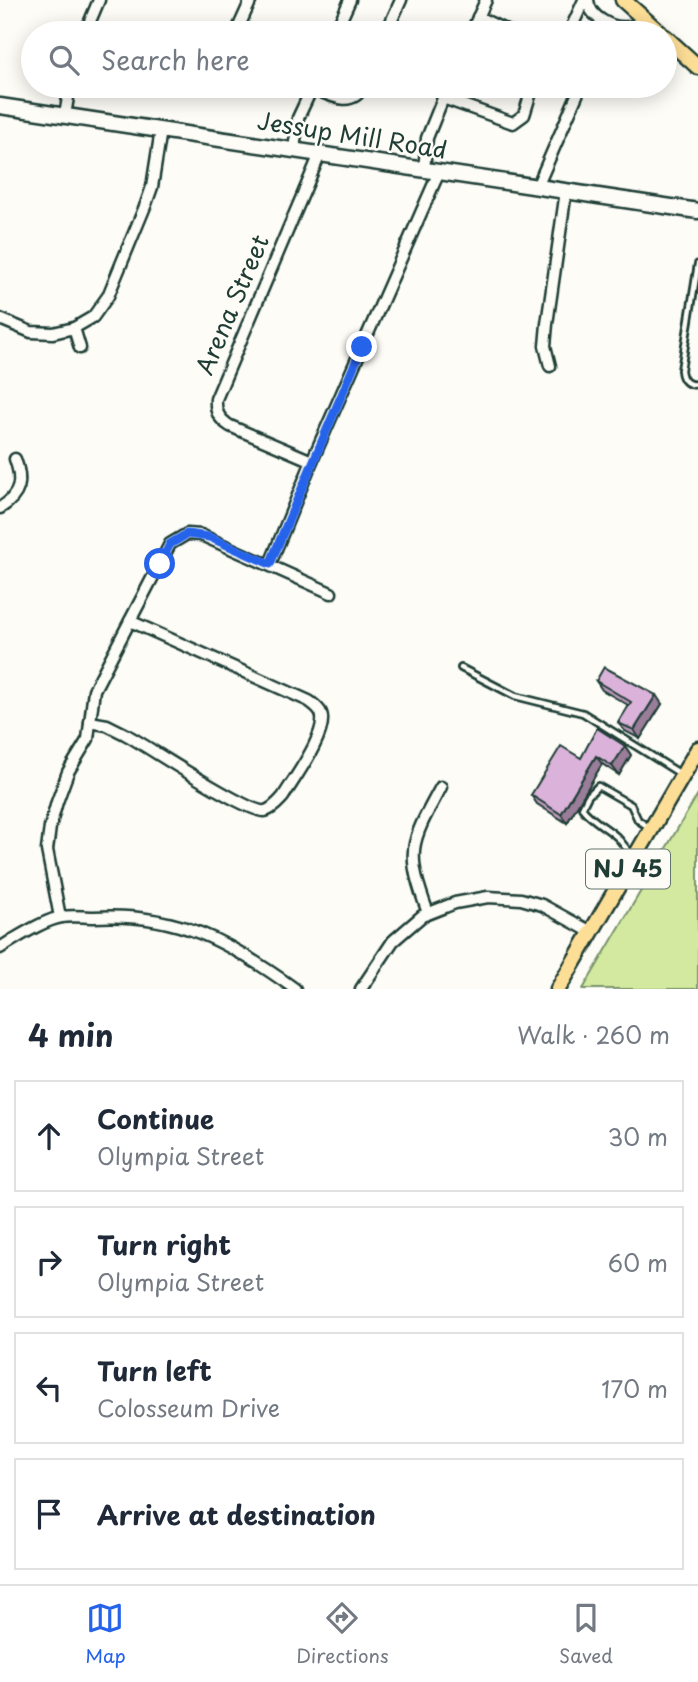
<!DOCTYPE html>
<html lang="en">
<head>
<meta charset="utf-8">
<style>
	:root { --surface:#fff; --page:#f2f2f3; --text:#1f2937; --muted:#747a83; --line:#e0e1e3; --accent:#2563eb }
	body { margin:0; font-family:"Playpen Sans",sans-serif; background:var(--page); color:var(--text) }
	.stop { position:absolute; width:21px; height:21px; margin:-16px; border:5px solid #2563eb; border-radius:50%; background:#fff }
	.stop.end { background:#2563eb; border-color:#fff; box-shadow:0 2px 7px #0008 }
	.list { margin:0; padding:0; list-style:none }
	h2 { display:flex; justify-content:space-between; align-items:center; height:91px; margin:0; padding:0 28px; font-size:30px }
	h2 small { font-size:23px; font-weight:400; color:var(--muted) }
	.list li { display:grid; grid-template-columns:46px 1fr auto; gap:21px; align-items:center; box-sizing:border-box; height:112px; margin:0 14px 14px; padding:0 14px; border:2px solid var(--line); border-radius:0px }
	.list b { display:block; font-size:26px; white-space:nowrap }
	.list p { margin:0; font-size:23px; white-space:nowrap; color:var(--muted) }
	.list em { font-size:23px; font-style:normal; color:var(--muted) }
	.icon { flex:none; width:38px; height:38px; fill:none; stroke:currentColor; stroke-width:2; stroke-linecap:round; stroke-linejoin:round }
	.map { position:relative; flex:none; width:698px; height:989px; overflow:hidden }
	.search { position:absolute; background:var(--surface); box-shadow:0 4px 18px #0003; left:21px; right:21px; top:21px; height:77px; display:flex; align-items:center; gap:18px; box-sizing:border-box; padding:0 24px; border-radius:38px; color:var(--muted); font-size:26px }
	.sheet { height:595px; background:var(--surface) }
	nav { display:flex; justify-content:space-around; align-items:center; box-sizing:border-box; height:98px; border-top:2px solid var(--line); background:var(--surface); font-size:19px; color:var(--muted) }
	nav a { display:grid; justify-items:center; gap:4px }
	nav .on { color:var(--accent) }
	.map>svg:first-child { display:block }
	.green { fill:#d2e99f; stroke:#78936a; stroke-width:2 }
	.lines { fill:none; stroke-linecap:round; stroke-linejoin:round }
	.lane-casing { stroke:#1f3d34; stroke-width:10 }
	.street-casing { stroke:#1f3d34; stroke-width:15 }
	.secondary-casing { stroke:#1f3d34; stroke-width:19 }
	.primary-casing { stroke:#1f3d34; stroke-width:19 }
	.lane { stroke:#fdfcf7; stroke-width:4.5 }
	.street { stroke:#fdfcf7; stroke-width:10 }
	.secondary { stroke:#fdfcf7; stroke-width:14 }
	.primary { stroke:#fdde96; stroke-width:14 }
	.wall { fill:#b9b; stroke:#1f3d34; stroke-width:2 }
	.shaded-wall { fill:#997d99; stroke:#1f3d34; stroke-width:2 }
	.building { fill:#dab2da; stroke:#1f3d34; stroke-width:2 }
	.route { stroke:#2563eb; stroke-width:9 }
	.labels { text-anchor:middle; stroke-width:5; stroke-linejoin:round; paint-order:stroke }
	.shield { fill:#fdfcf7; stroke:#62766e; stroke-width:2 }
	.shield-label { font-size:23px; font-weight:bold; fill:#1f3d34 }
	.street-label { font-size:24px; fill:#1f3d34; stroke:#fdfcf7 }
</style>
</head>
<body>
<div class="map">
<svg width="698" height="989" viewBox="0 0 698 989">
	<rect width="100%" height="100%" fill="#fdfcf7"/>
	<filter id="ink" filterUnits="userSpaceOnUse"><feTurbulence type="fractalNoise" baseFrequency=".0143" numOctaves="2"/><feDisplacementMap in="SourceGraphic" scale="14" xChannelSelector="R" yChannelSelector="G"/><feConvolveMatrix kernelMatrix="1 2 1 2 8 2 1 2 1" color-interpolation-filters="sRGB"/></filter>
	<g filter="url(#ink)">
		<path class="green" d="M 698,794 L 698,989 L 583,989 Z"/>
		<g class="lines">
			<defs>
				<g id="lane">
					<path d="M 698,264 L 681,370 C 682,381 688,386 698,384"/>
					<path d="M 461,668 L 515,696 L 583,713 L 679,773"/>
					<path d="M 633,854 C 625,849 623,843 617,837 C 606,827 592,821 582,808 L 588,796 L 598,786 L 631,805 L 638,820 L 650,828"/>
				</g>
				<g id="street">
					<path d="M 588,0 C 589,17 612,29 628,27 C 635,26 639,22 644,19"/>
					<path d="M 478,17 L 511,33"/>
					<path d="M 85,33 L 99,0"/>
					<path d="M 236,33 L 251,0"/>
					<path d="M 335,33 L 350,0"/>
					<path d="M 386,33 L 401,0"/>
					<path d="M 471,33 L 486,0"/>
					<path d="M 569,33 L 584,0"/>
					<path d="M 312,88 C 330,95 352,109 363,86"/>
					<path d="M 443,98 L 513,123 L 524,115 L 533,86"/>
					<path d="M 65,115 L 70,86"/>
					<path d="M 294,150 L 298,118 L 313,86"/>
					<path d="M 424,170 L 427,138 L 448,86"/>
					<path d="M 537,187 L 581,86"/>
					<path d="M 0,319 L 31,332 L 53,333 L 74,328 L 93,317 L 108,296 L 146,204 L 152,187 L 161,130"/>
					<path d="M 74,328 L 80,348"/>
					<path d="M 550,366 L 545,346 L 547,324 L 566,191"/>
					<path d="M 312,461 L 230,426 C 219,419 215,412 216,399 L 320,154"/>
					<path d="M 0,508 C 21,495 23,481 15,459"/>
					<path d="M 270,564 L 312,461 L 439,172"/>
					<path d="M 90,722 L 107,725 L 125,734 C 147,746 249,814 265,811 C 273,809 278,802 283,797 C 293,780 329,732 321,713 C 319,708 313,704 309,701 L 130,621"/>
					<path d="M 428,913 C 405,850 410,844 441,787"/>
					<path d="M 60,917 L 47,850 L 50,827 L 57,802 L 68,772 L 88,739 L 94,690 L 170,544 L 187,534 L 201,535 L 331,593"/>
					<path d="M 0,948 C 14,939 46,919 62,917 C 72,915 83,917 94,917 C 177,912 230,942 295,989"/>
					<path d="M 361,989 L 393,941 L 422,916 L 455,903 L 488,897 L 521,899 L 542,905 L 591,932"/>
				</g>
				<path id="secondary" d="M 0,106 L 698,211"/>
				<g id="primary">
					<path d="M 623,0 L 660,33"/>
					<path d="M 665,37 L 698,67"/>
					<path d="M 558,989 L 698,749"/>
				</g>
			</defs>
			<use href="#lane" class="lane-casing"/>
			<use href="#street" class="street-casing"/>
			<use href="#secondary" class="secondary-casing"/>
			<use href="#primary" class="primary-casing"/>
			<use href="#lane" class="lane"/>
			<use href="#street" class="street"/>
			<use href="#secondary" class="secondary"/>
			<use href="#primary" class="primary"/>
		</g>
		<g class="wall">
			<path d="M 596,681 L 662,704 L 640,739 L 625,731 L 618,723 L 628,705 L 602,690 Z"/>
			<path d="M 625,746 L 631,755 L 619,775 L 602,764 L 567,823 L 537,804 L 531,795 L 581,758 Z"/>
		</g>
		<g class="shaded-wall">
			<path d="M 656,695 L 662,704 L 640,739 L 634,730 Z"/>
			<path d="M 625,746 L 631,755 L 619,775 L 612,766 Z"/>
			<path d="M 596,756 L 602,764 L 567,823 L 561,814 Z"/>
		</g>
		<g class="building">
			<path d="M 604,667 L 656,695 L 634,730 L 618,723 L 631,702 L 596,681 Z"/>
			<path d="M 597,728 L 625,746 L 612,766 L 596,756 L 561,814 L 531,795 L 561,746 L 581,758 Z"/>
		</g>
	</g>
	<g class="lines" filter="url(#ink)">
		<path class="route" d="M 160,564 L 170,544 L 187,534 L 209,537 L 270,564 L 362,347"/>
	</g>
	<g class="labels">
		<rect class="shield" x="586" y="849.5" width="84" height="39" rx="5"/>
		<g class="shield-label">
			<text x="628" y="877">NJ 45</text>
		</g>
		<g class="street-label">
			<text transform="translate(352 136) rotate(9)" y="8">Jessup Mill Road</text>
			<text transform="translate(233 305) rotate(-67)" y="8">Arena Street</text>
		</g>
	</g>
</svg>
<div class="stop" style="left:160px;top:564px"></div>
<div class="stop end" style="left:362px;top:347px"></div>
<div class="search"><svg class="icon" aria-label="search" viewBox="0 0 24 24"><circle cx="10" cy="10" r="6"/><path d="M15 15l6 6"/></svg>Search here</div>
</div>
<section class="sheet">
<h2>4 min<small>Walk · 260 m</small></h2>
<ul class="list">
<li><svg class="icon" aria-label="ahead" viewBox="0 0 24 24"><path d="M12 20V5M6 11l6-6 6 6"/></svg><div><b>Continue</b><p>Olympia Street</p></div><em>30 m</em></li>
<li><svg class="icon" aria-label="right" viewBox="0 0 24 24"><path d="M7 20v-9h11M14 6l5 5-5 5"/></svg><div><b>Turn right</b><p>Olympia Street</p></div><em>60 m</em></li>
<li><svg class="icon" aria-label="left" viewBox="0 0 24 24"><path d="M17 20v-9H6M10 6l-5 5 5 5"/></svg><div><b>Turn left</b><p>Colosseum Drive</p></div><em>170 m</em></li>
<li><svg class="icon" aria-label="arrive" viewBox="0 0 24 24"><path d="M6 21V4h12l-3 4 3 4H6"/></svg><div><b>Arrive at destination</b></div></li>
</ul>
</section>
<nav>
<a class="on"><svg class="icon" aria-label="map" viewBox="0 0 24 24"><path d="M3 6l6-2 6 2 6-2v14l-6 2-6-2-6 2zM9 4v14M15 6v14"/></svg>Map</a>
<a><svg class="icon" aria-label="directions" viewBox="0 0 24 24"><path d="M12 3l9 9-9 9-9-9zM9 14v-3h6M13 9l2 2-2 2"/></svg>Directions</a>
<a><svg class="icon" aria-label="saved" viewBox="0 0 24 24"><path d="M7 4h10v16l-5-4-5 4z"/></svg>Saved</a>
</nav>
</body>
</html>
